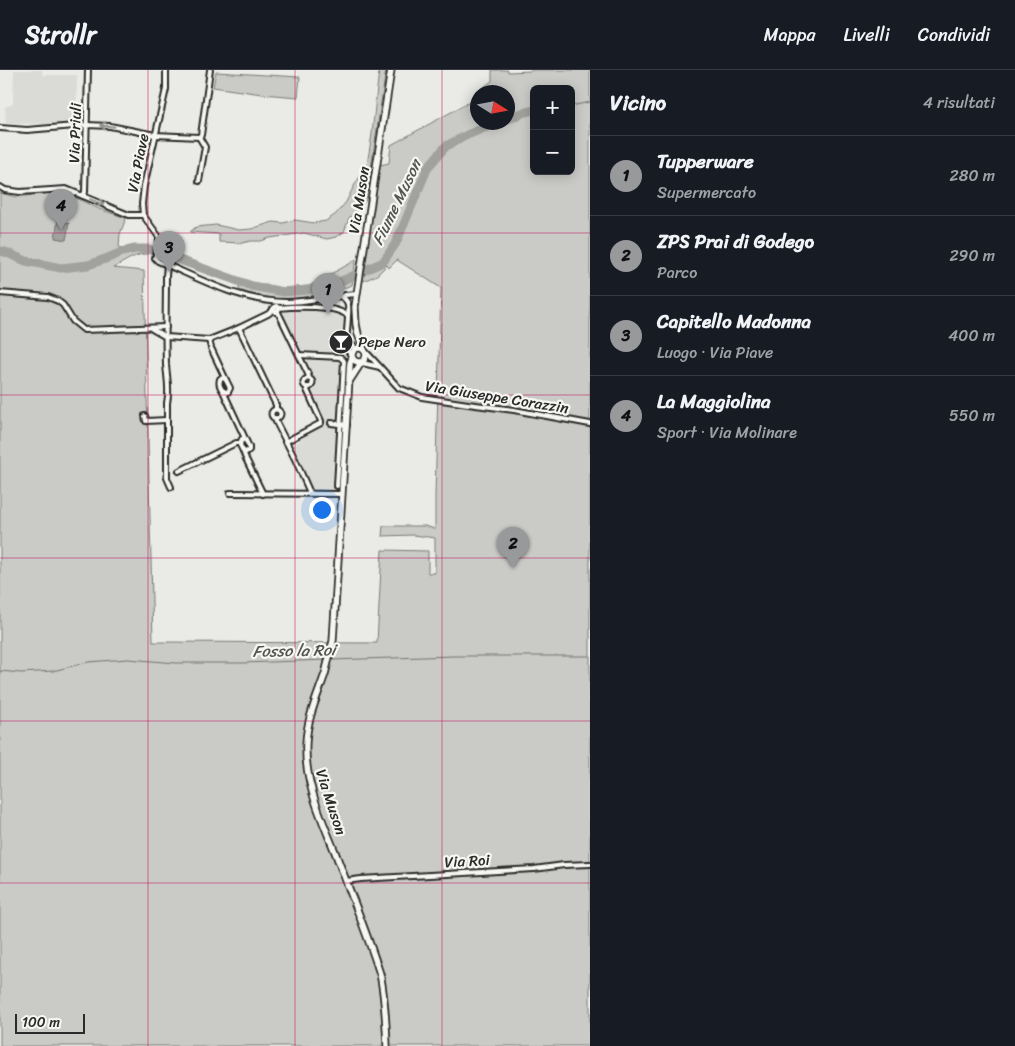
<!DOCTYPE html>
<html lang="it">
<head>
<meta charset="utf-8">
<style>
	:root { --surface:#171b24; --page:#242831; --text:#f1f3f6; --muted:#9ea1a6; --line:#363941; --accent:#98999b }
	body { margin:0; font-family:Sriracha,sans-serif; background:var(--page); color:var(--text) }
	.controls { position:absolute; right:15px; top:15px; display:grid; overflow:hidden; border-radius:8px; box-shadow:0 2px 12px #0003 }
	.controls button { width:45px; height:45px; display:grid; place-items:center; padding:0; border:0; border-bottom:1px solid var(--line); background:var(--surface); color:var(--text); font:25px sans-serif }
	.compass { position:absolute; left:470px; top:15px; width:45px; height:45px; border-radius:50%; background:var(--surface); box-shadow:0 2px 12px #0003; rotate:101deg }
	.scale { position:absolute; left:15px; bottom:12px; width:70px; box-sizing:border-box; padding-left:5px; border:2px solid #2b2b2b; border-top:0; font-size:14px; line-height:18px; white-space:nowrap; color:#2b2b2b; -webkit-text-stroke:4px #f6f6f2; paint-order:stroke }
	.you { position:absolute; left:321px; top:439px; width:18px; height:18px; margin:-12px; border:4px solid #fff; border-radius:50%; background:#1a73e8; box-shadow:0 0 0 8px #1a73e833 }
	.badge { display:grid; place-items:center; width:32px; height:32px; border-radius:50%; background:var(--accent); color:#111; font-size:16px; font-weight:700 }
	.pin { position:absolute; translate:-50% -41px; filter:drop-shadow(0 1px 2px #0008) }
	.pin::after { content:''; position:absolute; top:26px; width:18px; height:15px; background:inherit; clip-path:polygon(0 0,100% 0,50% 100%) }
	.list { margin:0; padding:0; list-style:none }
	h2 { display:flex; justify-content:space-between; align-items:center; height:65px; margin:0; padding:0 20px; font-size:21px }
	h2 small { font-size:16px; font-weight:400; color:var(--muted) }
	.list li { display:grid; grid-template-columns:32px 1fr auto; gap:15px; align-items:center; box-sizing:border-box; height:80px; padding:0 20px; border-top:1px solid var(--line) }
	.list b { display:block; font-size:19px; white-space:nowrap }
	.list p { margin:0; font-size:16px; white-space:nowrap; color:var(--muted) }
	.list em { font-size:16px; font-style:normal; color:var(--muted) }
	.map { position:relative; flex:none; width:590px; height:976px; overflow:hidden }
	header { display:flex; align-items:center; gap:30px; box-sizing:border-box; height:70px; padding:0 25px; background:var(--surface); border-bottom:1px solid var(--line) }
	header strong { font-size:24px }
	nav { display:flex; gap:28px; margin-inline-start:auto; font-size:18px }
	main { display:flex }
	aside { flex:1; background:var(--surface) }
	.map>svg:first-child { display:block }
	.built { fill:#dadad6 }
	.green { fill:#cacac7; stroke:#7a7a79; fill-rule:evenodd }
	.water { fill:#a1a19e; stroke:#727270 }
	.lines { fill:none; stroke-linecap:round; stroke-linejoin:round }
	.stream { stroke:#727270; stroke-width:1 }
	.river { stroke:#a1a19e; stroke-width:9 }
	.street-casing { stroke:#2b2b2b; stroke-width:8 }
	.secondary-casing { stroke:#2b2b2b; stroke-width:9 }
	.street { stroke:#f6f6f2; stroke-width:4 }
	.secondary { stroke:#f6f6f2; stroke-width:5.5 }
	.oneway { stroke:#90908e }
	.grid { fill:none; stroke:#c2185b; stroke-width:1; stroke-opacity:0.55 }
	.labels { text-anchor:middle; stroke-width:4.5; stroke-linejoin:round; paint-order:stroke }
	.street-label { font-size:15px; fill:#2b2b2b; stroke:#f6f6f2 }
	.poi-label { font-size:15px; fill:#2b2b2b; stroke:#f6f6f2; text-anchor:start }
	.water-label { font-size:16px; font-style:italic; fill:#545453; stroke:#f6f6f2 }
</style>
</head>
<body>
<header>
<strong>Strollr</strong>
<nav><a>Mappa</a><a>Livelli</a><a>Condividi</a></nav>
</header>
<main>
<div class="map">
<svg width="590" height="976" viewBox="0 0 590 976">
	<rect width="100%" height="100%" fill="#eaeae6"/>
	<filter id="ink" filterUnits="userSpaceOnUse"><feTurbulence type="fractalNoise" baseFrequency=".02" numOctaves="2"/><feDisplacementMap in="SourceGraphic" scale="10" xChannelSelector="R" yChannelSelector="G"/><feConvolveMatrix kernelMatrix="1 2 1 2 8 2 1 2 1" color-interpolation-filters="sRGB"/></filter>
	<g filter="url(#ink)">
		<g class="built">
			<path d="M 14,0 L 42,0 L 43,5 L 77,5 L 76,55 L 6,53 L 5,37 L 13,34 Z"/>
			<path d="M 288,238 L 305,238 L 335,241 L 343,243 L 347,249 L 337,422 L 309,424 L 293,376 L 323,352 L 313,321 L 317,315 L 306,290 L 284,247 L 284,242 Z"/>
		</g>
		<g class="green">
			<path d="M 379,0 L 386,0 L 366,130 L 360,136 L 349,148 L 344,162 L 336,167 L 327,169 L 304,163 L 270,168 L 261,171 L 251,171 L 242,173 L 219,172 L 219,164 L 190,162 L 196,157 L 216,155 L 239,160 L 251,159 L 273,152 L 283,153 L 295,150 L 314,153 L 326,151 L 336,144 L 346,132 L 354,116 L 367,95 L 372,64 Z"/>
			<path d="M 492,0 L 508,0 L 508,2 L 530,1 L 533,0 L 590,0 L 590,976 L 0,976 L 0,123 L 16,127 L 60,122 L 65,123 L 99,139 L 126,148 L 120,164 L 119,177 L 131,180 L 146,177 L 152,177 L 149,184 C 135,183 125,192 113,198 L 144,201 L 153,572 L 377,573 L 382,480 L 428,481 L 428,503 L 435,503 L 435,468 L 414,465 L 382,466 L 383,456 L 425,456 L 432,458 L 435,460 L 435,425 L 441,218 L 397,190 L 389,198 L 387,195 L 377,205 L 361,212 L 380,95 L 389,93 L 391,75 L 477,28 L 478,52 L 508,52 L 508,22 L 482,22 L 481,19 L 492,11 ZM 534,19 L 571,19 L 571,101 L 534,101 Z"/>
			<path d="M 216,2 L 300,7 L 298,27 L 262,24 L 213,17 Z"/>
			<path d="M 356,189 L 352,215 C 330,223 302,231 278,229 C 265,227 251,224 239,220 L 239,212 L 257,220 L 309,216 L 351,193 Z"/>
		</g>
		<path class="water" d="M 58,150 L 69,153 L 66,170 L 55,168 Z"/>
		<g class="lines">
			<g class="stream">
				<path d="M 571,36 L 590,32"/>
				<path d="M 331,590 L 454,586 L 590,586"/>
				<path d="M 0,601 L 21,603 L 53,601 L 88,592 L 128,589 L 176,593 L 243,593 L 327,590"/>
			</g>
			<g class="river">
				<path d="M 508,49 L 522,43 L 534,40"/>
				<path d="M 0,181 L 5,182 L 26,191 L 61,198 L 88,195 L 108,188 L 122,182 L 135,179 L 149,179 L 252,216 L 284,222 L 308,220 L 337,213 L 383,192 L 396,173 L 428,97 L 446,76 L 467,65 L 498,52"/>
			</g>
			<defs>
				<g id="street">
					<path d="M 166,0 L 166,19 L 144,116 L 142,134 L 143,145 L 159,167 L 159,172 L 155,188 L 158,191 C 199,208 240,232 286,232 C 304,232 321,228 339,226 C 349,229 349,236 348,246"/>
					<path d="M 0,58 L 27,60 L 87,55 L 110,56 L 155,65 L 199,67 L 201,65 L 210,0"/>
					<path d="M 199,67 L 205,77 L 199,111"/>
					<path d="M 0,117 L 5,120 L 20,122 L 66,119 L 129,145 L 143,145"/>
					<path d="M 83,126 L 85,122 L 88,0"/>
					<path d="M 167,195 L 166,206 C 166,235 165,265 166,295 C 167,308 170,320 167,333 L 167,408 L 171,417"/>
					<path d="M 0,223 L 48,227 L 58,231 L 63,235 L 73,251 L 84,260 L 166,257"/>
					<path d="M 342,227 L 345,225 L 357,224"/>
					<path d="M 279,238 L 278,241 L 276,242 L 273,239 L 276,236 L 279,238 C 295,236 337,235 348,246 C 348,259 343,277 352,287"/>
					<path d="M 278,242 L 308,304 L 309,308"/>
					<path d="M 239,258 L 276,335 L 276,339"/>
					<path d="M 152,259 L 166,267 L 209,270 L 239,258 L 268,244 L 273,240"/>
					<path d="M 209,270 L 211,278 L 226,310"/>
					<path d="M 348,271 L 356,279"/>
					<path d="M 299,285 L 340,287 L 344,291 L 337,416"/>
					<path d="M 362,293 L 380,297 L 367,283"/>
					<path d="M 380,297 L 399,318 L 422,327 L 468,334 L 514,340 L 590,354"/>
					<path d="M 224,308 L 226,310 L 230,318 L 228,322 C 222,323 218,315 220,309 Z"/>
					<circle cx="308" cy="313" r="4.5"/>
					<path d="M 223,321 L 249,377 L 249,380 L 246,382 L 243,381 L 240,375 L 241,371 L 242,369 L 246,371"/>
					<circle cx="276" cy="344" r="4.5"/>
					<path d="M 145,346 L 146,351 L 167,350"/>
					<path d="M 276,348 L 276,352 L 295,389 L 310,423"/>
					<path d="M 331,353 L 347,355"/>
					<path d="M 285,372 L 321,353 L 321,351 L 307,320 L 308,317"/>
					<path d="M 243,381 L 246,389 L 263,424"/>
					<path d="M 179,401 L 236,373 L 240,373"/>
					<path d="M 230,423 L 342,424"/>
					<path d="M 346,811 L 361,809 L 534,799 L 564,795 L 590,794"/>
				</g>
				<g id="secondary">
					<circle cx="359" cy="285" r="7"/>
					<path d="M 364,280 L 358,264 L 356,254 L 355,237 L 391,0"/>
					<path d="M 352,288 L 350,293 L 333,571 C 330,582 328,593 325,604 C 317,627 307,649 306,673 C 304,712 321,747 335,782 C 350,822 367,863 380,904 C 385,927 386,952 387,976"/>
					<path d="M 350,310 L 361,293"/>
				</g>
			</defs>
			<use href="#street" class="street-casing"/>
			<use href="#secondary" class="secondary-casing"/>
			<use href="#street" class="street"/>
			<use href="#secondary" class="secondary"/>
		</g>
		<defs><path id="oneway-shaft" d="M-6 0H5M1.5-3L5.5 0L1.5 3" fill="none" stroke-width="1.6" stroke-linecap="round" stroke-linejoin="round" transform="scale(1.25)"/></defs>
		<g class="oneway">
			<use href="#oneway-shaft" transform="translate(107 56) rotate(-174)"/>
			<use href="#oneway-shaft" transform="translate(97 132) rotate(22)"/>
		</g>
	</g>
	<path class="grid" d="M 148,0 L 148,976M 295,0 L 295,976M 442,0 L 442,976M 0,163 L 590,163M 0,325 L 590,325M 0,488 L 590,488M 0,651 L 590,651M 0,813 L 590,813"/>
	<defs>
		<symbol id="bar-disc" viewBox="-11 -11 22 22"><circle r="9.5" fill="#2b2b2b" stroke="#f6f6f2"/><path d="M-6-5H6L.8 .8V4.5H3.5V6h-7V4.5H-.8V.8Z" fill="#fff"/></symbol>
	</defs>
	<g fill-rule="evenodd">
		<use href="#bar-disc" x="327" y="258" width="28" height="28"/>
	</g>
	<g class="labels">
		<g class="street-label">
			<text transform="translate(75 63) rotate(-88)" y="5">Via Priuli</text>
			<text transform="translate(138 93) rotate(-79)" y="5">Via Piave</text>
			<text transform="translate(359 130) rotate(-81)" y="5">Via Muson</text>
			<text transform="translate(497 327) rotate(9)" y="5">Via Giuseppe Corazzin</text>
			<text transform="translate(331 732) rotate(72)" y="5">Via Muson</text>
			<text transform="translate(467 791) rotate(-3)" y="5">Via Roi</text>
		</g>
		<g class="poi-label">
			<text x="358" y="277">Pepe Nero</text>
		</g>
		<g class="water-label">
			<text transform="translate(396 132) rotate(-64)" y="6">Fiume Muson</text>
			<text transform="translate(294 580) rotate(-1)" y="6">Fosso la Roi</text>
		</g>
	</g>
</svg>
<div class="controls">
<button>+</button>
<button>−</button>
</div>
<svg class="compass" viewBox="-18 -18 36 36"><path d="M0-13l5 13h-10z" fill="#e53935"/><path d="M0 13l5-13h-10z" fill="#9ea1a6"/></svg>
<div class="scale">100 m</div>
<div class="you"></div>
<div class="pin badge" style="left:328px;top:244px">1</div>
<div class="pin badge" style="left:513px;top:498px">2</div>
<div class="pin badge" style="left:169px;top:202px">3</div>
<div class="pin badge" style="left:61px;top:160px">4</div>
</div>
<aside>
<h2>Vicino<small>4 risultati</small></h2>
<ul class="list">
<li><span class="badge">1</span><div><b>Tupperware</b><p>Supermercato</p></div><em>280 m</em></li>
<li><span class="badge">2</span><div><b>ZPS Prai di Godego</b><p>Parco</p></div><em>290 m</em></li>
<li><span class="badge">3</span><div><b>Capitello Madonna</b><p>Luogo · Via Piave</p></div><em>400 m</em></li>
<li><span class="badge">4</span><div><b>La Maggiolina</b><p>Sport · Via Molinare</p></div><em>550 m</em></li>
</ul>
</aside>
</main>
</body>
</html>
